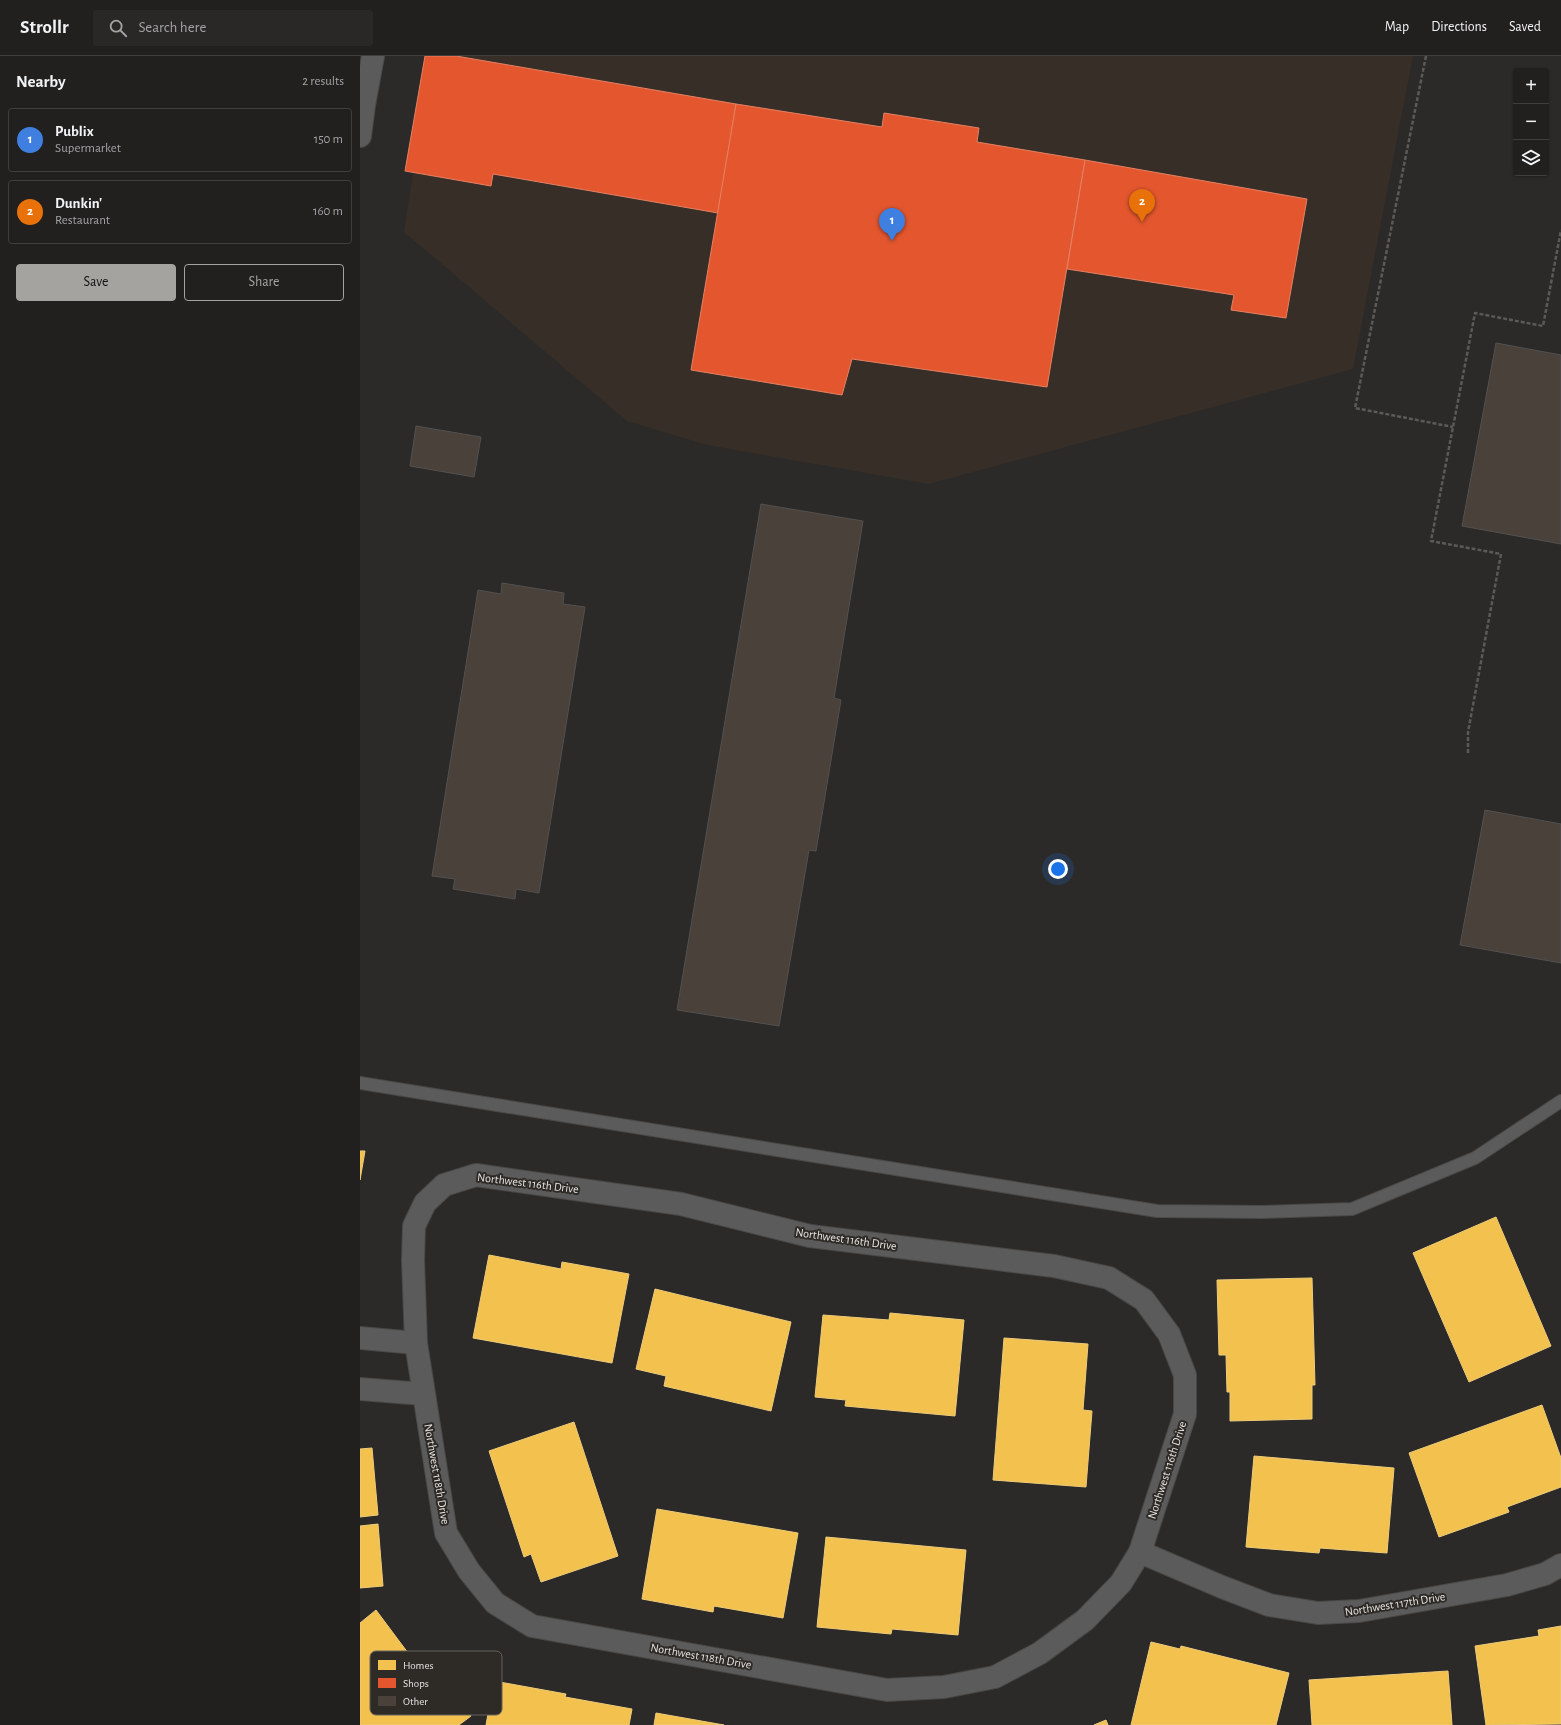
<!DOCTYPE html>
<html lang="en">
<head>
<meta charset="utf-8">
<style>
	:root { --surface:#21201e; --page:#292827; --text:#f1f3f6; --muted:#a2a3a4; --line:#3e3e3c; --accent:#a5a3a0 }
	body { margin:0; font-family:"Alegreya Sans",sans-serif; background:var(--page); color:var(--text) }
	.controls { position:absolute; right:12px; top:12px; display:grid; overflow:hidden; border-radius:4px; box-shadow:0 1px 3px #0004 }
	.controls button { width:36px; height:36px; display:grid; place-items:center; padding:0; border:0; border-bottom:1px solid var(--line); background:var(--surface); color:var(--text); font:20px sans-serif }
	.you { position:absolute; left:698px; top:813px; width:14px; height:14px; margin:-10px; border:3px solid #fff; border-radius:50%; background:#1a73e8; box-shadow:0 0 0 6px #1a73e833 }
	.badge { display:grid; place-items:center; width:26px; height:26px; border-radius:50%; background:var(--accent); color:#fff; font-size:13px; font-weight:700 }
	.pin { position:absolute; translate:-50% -33px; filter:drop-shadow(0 1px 2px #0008) }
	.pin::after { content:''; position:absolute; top:21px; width:14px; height:12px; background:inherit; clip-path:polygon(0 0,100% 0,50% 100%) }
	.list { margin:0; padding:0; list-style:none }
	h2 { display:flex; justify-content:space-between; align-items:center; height:52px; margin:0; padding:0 16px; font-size:17px }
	h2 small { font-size:13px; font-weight:400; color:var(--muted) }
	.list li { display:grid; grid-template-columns:26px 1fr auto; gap:12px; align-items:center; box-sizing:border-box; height:64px; margin:0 8px 8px; padding:0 8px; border:1px solid var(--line); border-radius:4px }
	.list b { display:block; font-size:15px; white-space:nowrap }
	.list p { margin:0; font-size:13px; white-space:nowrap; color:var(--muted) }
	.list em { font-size:13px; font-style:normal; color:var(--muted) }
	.actions { display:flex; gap:8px; padding:12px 16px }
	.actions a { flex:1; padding:9px 0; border:1px solid var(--accent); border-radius:4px; text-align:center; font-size:14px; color:var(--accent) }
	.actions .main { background:var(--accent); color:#111 }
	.icon { flex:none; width:22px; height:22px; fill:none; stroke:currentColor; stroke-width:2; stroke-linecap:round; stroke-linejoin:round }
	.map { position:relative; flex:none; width:1201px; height:1669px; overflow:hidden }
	header { display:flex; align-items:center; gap:24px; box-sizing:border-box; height:56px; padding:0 20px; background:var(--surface); border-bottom:1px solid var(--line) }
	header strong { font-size:19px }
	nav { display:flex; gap:22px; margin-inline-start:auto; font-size:14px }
	.search { width:280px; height:36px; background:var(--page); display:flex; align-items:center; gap:10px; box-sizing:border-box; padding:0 14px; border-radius:4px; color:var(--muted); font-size:15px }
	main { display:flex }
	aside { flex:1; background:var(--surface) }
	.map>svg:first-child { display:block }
	.built { fill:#362e27 }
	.homes { fill:#f2c14e; stroke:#eecc7a }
	.shops { fill:#e4572e; stroke:#e58164 }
	.building { fill:#49413a; stroke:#535150 }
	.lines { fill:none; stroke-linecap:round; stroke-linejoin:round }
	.lane-casing { stroke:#494846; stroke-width:14 }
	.street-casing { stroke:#494846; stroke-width:24 }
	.path { stroke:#5a5a59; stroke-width:2.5; stroke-dasharray:4 2; stroke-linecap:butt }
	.lane { stroke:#5b5b5c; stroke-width:12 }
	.street { stroke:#5b5b5c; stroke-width:22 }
	.labels { text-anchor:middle; stroke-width:4; stroke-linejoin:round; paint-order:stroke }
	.street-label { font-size:12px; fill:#e6e4e1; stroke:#2e2a26 }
	.key { fill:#2e2a26; stroke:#65625e; stroke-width:1 }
	.key-label { font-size:11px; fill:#e6e4e1 }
</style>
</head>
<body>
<header>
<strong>Strollr</strong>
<div class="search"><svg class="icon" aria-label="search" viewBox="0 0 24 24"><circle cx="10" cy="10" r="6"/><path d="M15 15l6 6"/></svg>Search here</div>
<nav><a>Map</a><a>Directions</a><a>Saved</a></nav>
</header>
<main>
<aside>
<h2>Nearby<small>2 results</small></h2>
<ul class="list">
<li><span class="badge" style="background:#3f7fe0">1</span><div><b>Publix</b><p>Supermarket</p></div><em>150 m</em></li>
<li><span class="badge" style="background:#e8710a">2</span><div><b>Dunkin'</b><p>Restaurant</p></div><em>160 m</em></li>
</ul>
<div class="actions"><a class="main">Save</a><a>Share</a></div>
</aside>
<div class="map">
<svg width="1201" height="1669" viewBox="0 0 1201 1669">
	<rect width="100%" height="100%" fill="#2c2a28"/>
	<path class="built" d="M 71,0 L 1053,0 L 993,313 L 569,428 L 347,389 L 267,365 L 44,176 Z"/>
	<g class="homes">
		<path d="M 0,1095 L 5,1095 L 0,1124 Z"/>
		<path d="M 1136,1161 L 1191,1290 L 1109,1326 L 1053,1197 Z"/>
		<path d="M 129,1199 L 201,1213 L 202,1206 L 269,1218 L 252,1307 L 113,1282 Z"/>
		<path d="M 952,1222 L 955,1329 L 952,1329 L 952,1363 L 870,1365 L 870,1336 L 867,1336 L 866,1299 L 859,1299 L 857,1224 Z"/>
		<path d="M 295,1233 L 431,1266 L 411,1355 L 304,1330 L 306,1320 L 276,1313 Z"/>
		<path d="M 530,1257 L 604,1264 L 595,1360 L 485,1350 L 486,1344 L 455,1341 L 463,1259 L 529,1264 Z"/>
		<path d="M 644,1282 L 728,1288 L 723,1354 L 732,1355 L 726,1431 L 633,1424 Z"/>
		<path d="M 1182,1349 L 1201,1402 L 1201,1431 L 1147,1451 L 1149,1456 L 1079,1481 L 1049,1397 Z"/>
		<path d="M 214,1366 L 258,1500 L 181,1526 L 171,1498 L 164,1501 L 129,1395 Z"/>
		<path d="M 12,1392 L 18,1459 L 0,1461 L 0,1393 Z"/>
		<path d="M 894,1400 L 1034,1412 L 1027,1497 L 960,1492 L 959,1497 L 886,1491 Z"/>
		<path d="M 297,1453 L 438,1477 L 423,1562 L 354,1550 L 353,1556 L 282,1543 Z"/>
		<path d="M 18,1468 L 23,1530 L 0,1532 L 0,1470 Z"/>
		<path d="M 466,1481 L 606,1494 L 598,1579 L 532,1573 L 531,1578 L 457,1571 Z"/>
		<path d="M 16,1554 L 57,1609 L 66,1601 L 111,1660 L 99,1669 L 0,1669 L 0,1567 Z"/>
		<path d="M 1201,1570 L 1201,1668 L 1126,1669 L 1115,1590 L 1179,1580 L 1178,1574 Z"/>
		<path d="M 791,1586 L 820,1593 L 821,1590 L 929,1617 L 916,1669 L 771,1669 Z"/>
		<path d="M 1088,1615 L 1092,1669 L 952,1669 L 949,1624 Z"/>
		<path d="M 134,1625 L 206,1638 L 205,1641 L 272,1653 L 269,1669 L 126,1669 Z"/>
		<path d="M 296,1657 L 364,1669 L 294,1669 Z"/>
		<path d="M 746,1664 L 748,1669 L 734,1669 Z"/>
	</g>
	<g class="shops">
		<path d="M 65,0 L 96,0 L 376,48 L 358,157 L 133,118 L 131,130 L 45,115 Z"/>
		<path d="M 376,48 L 522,71 L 524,57 L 619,72 L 617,86 L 725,104 L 687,331 L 492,303 L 482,339 L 331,314 Z"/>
		<path d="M 725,104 L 947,143 L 926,262 L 871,254 L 874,239 L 707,213 Z"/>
	</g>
	<g class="building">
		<path d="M 1136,287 L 1201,299 L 1201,488 L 1102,470 Z"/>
		<path d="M 56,370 L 121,381 L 114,421 L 50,410 Z"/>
		<path d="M 401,448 L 503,465 L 474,642 L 481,644 L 456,795 L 449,794 L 419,970 L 317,954 Z"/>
		<path d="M 142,527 L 204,537 L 203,548 L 225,551 L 179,837 L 156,833 L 155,843 L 93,833 L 95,823 L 72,820 L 118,534 L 141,538 Z"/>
		<path d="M 1125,754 L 1201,768 L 1201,907 L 1100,889 Z"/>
	</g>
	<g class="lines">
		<defs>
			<path id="lane" d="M 0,1027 L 797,1155 L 901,1156 L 992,1153 L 1115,1102 L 1201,1045"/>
			<g id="street">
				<path d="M 0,80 L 4,49 L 13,0"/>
				<path d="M 116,1119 L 321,1148 L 450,1180 L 694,1210 L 749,1222 L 784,1244 L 809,1278 L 825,1319 L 825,1358 L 780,1496 L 761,1527 L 725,1564 L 680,1597 L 635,1621 L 584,1631 L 527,1634 L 172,1570 L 135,1547 L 109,1515 L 86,1477 L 56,1287 L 53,1204 L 54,1170 L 65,1147 L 84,1129 Z"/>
				<path d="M 0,1282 L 56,1287"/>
				<path d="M 0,1333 L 63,1338"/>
				<path d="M 780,1496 L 862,1531 L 909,1549 L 958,1557 L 999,1555 L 1147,1529 L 1185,1518 L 1201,1509"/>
			</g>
		</defs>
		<use href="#lane" class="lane-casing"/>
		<use href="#street" class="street-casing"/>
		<g class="path">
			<path d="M 1066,0 L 995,352 L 1093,371"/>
			<path d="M 1108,697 L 1108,676 L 1141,498 L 1071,485 L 1115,257 L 1183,270 L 1201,174"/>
		</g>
		<use href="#lane" class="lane"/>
		<use href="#street" class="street"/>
	</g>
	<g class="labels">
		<g class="street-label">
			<text transform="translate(168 1127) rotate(7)" y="4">Northwest 116th Drive</text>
			<text transform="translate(486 1183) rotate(8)" y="4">Northwest 116th Drive</text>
			<text transform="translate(807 1414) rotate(-72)" y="4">Northwest 116th Drive</text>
			<text transform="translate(77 1418) rotate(80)" y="4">Northwest 118th Drive</text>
			<text transform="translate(1035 1548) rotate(-9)" y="4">Northwest 117th Drive</text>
			<text transform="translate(341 1600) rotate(10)" y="4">Northwest 118th Drive</text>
		</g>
	</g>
	<rect x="10" y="1595" width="132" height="64" rx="6" class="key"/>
	<rect x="18" y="1604" width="18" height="10" fill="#f2c14e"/>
	<rect x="18" y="1622" width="18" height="10" fill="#e4572e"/>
	<rect x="18" y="1640" width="18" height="10" fill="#49413a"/>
	<g class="key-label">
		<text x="43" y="1613">Homes</text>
		<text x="43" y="1631">Shops</text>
		<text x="43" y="1649">Other</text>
	</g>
</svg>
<div class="controls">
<button>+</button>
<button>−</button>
<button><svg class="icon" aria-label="layers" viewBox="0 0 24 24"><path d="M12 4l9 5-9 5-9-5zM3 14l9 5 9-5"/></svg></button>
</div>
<div class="you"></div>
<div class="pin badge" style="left:532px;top:185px;background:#3f7fe0">1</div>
<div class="pin badge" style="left:782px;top:166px;background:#e8710a">2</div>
</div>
</main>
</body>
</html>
